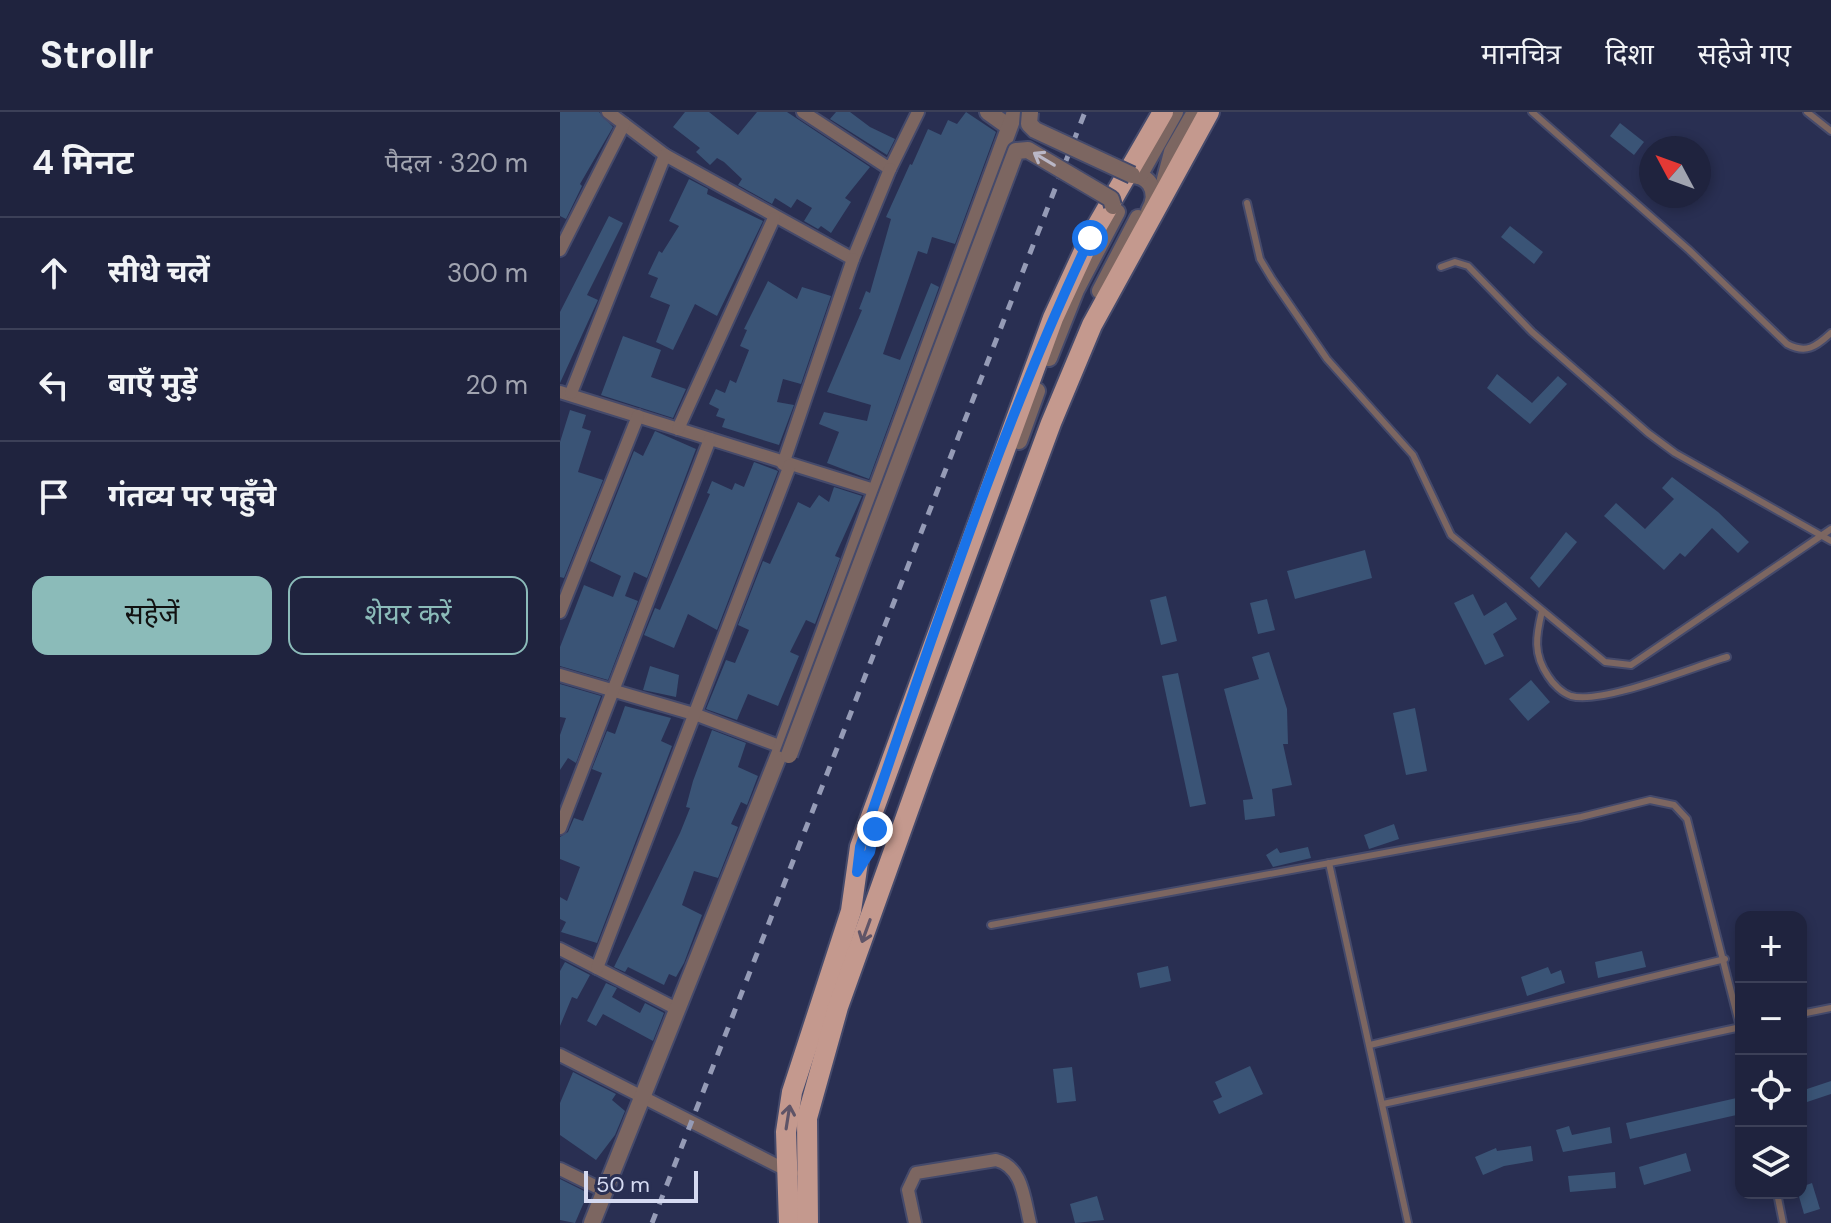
<!DOCTYPE html>
<html lang="hi">
<head>
<meta charset="utf-8">
<style>
	:root { --surface:#1f233e; --page:#2c2f49; --text:#f1f3f6; --muted:#a1a4b0; --line:#3c4058; --accent:#8bbbb9 }
	body { margin:0; font-family:"DM Sans","Noto Sans Devanagari",sans-serif; background:var(--page); color:var(--text) }
	.controls { position:absolute; right:24px; bottom:24px; display:grid; overflow:hidden; border-radius:16px; box-shadow:0 4px 12px #0003 }
	.controls button { width:72px; height:72px; display:grid; place-items:center; padding:0; border:0; border-bottom:2px solid var(--line); background:var(--surface); color:var(--text); font:40px sans-serif }
	.compass { position:absolute; left:1079px; top:24px; width:72px; height:72px; border-radius:50%; background:var(--surface); box-shadow:0 4px 12px #0003; rotate:311deg }
	.scale { position:absolute; left:24px; bottom:20px; width:114px; box-sizing:border-box; padding-left:8px; border:4px solid #d5daf1; border-top:0; font-size:22px; line-height:28px; white-space:nowrap; color:#d5daf1; -webkit-text-stroke:6px #292f52; paint-order:stroke }
	.stop { position:absolute; width:24px; height:24px; margin:-18px; border:6px solid #1a73e8; border-radius:50%; background:#fff }
	.stop.end { background:#1a73e8; border-color:#fff; box-shadow:0 2px 8px #0008 }
	.list { margin:0; padding:0; list-style:none }
	h2 { display:flex; justify-content:space-between; align-items:center; height:104px; margin:0; padding:0 32px; font-size:34px }
	h2 small { font-size:26px; font-weight:400; color:var(--muted) }
	.list li { display:grid; grid-template-columns:52px 1fr auto; gap:24px; align-items:center; box-sizing:border-box; height:112px; padding:0 32px; border-top:2px solid var(--line) }
	.list b { display:block; font-size:30px; white-space:nowrap }
	.list em { font-size:26px; font-style:normal; color:var(--muted) }
	.actions { display:flex; gap:16px; padding:24px 32px }
	.actions a { flex:1; padding:18px 0; border:2px solid var(--accent); border-radius:16px; text-align:center; font-size:28px; color:var(--accent) }
	.actions .main { background:var(--accent); color:#111 }
	.icon { flex:none; width:44px; height:44px; fill:none; stroke:currentColor; stroke-width:2; stroke-linecap:round; stroke-linejoin:round }
	.map { position:relative; flex:none; width:1271px; height:1111px; overflow:hidden }
	header { display:flex; align-items:center; gap:48px; box-sizing:border-box; height:112px; padding:0 40px; background:var(--surface); border-bottom:2px solid var(--line) }
	header strong { font-size:38px }
	nav { display:flex; gap:44px; margin-inline-start:auto; font-size:28px }
	main { display:flex }
	aside { flex:1; background:var(--surface) }
	.map>svg:first-child { display:block }
	.building { fill:#3a5476 }
	.lines { fill:none; stroke-linecap:round; stroke-linejoin:round }
	.service-casing { stroke:#454a6b; stroke-width:10 }
	.minor-casing { stroke:#454a6b; stroke-width:16 }
	.tertiary-casing { stroke:#454a6b; stroke-width:20 }
	.primary-casing { stroke:#454a6b; stroke-width:24 }
	.service { stroke:#7c6661; stroke-width:6 }
	.minor { stroke:#7c6661; stroke-width:12 }
	.tertiary { stroke:#7c6661; stroke-width:16 }
	.primary { stroke:#c4998e; stroke-width:20 }
	.rail { stroke:#959bb6; stroke-width:5; stroke-dasharray:10 10; stroke-linecap:butt }
	.tertiary-bridge-casing { stroke:#454a6b; stroke-width:20; stroke-linecap:butt }
	.tertiary-bridge { stroke:#7c6661; stroke-width:16 }
	.oneway { stroke:#bab7c6 }
	.oneway2 { stroke:#5f5467 }
	.route { stroke:#1a73e8; stroke-width:10 }
</style>
</head>
<body>
<header>
<strong>Strollr</strong>
<nav><a>मानचित्र</a><a>दिशा</a><a>सहेजे गए</a></nav>
</header>
<main>
<aside>
<h2>4 मिनट<small>पैदल · 320 m</small></h2>
<ul class="list">
<li><svg class="icon" aria-label="ahead" viewBox="0 0 24 24"><path d="M12 20V5M6 11l6-6 6 6"/></svg><div><b>सीधे चलें</b></div><em>300 m</em></li>
<li><svg class="icon" aria-label="left" viewBox="0 0 24 24"><path d="M17 20v-9H6M10 6l-5 5 5 5"/></svg><div><b>बाएँ मुड़ें</b></div><em>20 m</em></li>
<li><svg class="icon" aria-label="arrive" viewBox="0 0 24 24"><path d="M6 21V4h12l-3 4 3 4H6"/></svg><div><b>गंतव्य पर पहुँचे</b></div></li>
</ul>
<div class="actions"><a class="main">सहेजें</a><a>शेयर करें</a></div>
</aside>
<div class="map">
<svg width="1271" height="1111" viewBox="0 0 1271 1111">
	<rect width="100%" height="100%" fill="#292f52"/>
	<g class="building">
		<path d="M 0,0 L 39,0 L 53,15 L 20,72 L 22,74 L 6,107 L 0,104 Z"/>
		<path d="M 125,0 L 149,0 L 178,23 L 197,0 L 227,0 L 310,55 L 285,86 L 291,90 L 271,121 L 261,114 L 258,117 L 244,109 L 252,96 L 237,87 L 231,96 L 215,86 L 212,92 L 178,73 L 182,67 L 164,50 L 157,46 L 150,53 L 136,40 L 140,36 L 113,15 Z"/>
		<path d="M 276,0 L 290,0 L 310,15 L 335,27 L 327,43 L 270,7 Z"/>
		<path d="M 406,0 L 436,20 L 395,132 L 372,125 L 367,142 L 358,139 L 323,242 L 340,248 L 371,171 L 379,175 L 309,367 L 267,351 L 279,320 L 259,312 L 264,300 L 307,309 L 311,293 L 267,280 L 302,198 L 299,197 L 306,179 L 310,181 L 331,107 L 326,105 L 350,52 L 352,53 L 368,17 L 381,23 L 388,8 L 397,12 Z"/>
		<path d="M 1060,11 L 1084,30 L 1074,43 L 1050,24 Z"/>
		<path d="M 129,67 L 148,77 L 147,82 L 203,109 L 157,204 L 135,192 L 113,238 L 96,230 L 110,193 L 90,185 L 98,166 L 88,162 L 99,139 L 102,141 L 119,114 L 109,109 Z"/>
		<path d="M 49,104 L 63,111 L 27,183 L 38,188 L 0,271 L 0,200 Z"/>
		<path d="M 950,114 L 983,140 L 974,152 L 941,125 Z"/>
		<path d="M 208,169 L 237,187 L 242,175 L 271,184 L 241,272 L 223,267 L 217,290 L 234,293 L 219,333 L 162,315 L 165,307 L 156,304 L 159,297 L 149,292 L 156,277 L 165,281 L 170,268 L 176,271 L 189,238 L 180,234 L 187,218 L 184,217 Z"/>
		<path d="M 63,224 L 101,238 L 91,265 L 126,277 L 113,306 L 41,283 Z"/>
		<path d="M 937,262 L 972,291 L 998,264 L 1007,272 L 970,312 L 927,276 Z"/>
		<path d="M 10,298 L 26,303 L 22,316 L 31,319 L 18,360 L 43,368 L 4,466 L 0,465 L 0,330 Z"/>
		<path d="M 95,319 L 136,337 L 87,466 L 74,460 L 65,484 L 78,489 L 48,568 L 0,554 L 0,535 L 24,473 L 53,485 L 61,464 L 30,449 L 74,339 L 83,344 Z"/>
		<path d="M 194,350 L 218,359 L 157,518 L 128,502 L 114,536 L 84,523 L 95,496 L 100,498 L 150,382 L 147,381 L 152,369 L 172,378 L 175,371 L 184,375 Z"/>
		<path d="M 1112,365 L 1158,400 L 1189,430 L 1178,441 L 1152,416 L 1125,445 L 1120,441 L 1104,458 L 1044,404 L 1056,391 L 1085,417 L 1114,387 L 1102,376 Z"/>
		<path d="M 274,375 L 302,384 L 275,444 L 280,446 L 255,512 L 246,508 L 230,540 L 239,544 L 218,594 L 188,582 L 177,608 L 146,597 L 166,548 L 175,551 L 189,518 L 178,513 L 203,449 L 210,452 L 238,390 L 250,396 L 259,383 L 269,390 Z"/>
		<path d="M 1006,420 L 1017,430 L 979,476 L 970,466 Z"/>
		<path d="M 805,438 L 812,466 L 735,487 L 727,459 Z"/>
		<path d="M 913,482 L 924,504 L 946,490 L 957,507 L 933,522 L 944,544 L 925,553 L 894,491 Z"/>
		<path d="M 606,484 L 617,529 L 601,533 L 590,488 Z"/>
		<path d="M 707,487 L 715,518 L 698,522 L 690,491 Z"/>
		<path d="M 709,540 L 727,597 L 728,632 L 723,632 L 732,673 L 712,677 L 715,704 L 685,708 L 683,688 L 693,687 L 664,577 L 699,567 L 692,545 Z"/>
		<path d="M 90,554 L 119,563 L 116,585 L 83,578 Z"/>
		<path d="M 618,561 L 646,692 L 630,695 L 602,564 Z"/>
		<path d="M 971,568 L 990,590 L 968,609 L 949,587 Z"/>
		<path d="M 0,572 L 41,584 L 16,651 L 8,646 L 0,658 L 0,623 L 6,606 L 0,605 Z"/>
		<path d="M 65,594 L 111,606 L 101,629 L 112,634 L 37,831 L 1,820 L 6,810 L 0,807 L 0,785 L 7,789 L 20,755 L 0,747 L 0,725 L 8,720 L 14,706 L 23,709 L 42,661 L 32,657 L 47,619 L 55,622 Z"/>
		<path d="M 855,596 L 867,659 L 846,663 L 833,601 Z"/>
		<path d="M 152,618 L 186,631 L 178,655 L 198,664 L 187,693 L 181,690 L 171,712 L 178,715 L 158,766 L 134,759 L 122,793 L 142,803 L 124,851 L 116,865 L 109,862 L 104,873 L 68,855 L 65,860 L 54,855 L 120,721 L 130,696 L 126,695 L 133,669 Z"/>
		<path d="M 834,712 L 839,727 L 809,737 L 804,723 Z"/>
		<path d="M 748,735 L 751,746 L 713,755 L 706,743 L 717,736 L 720,741 Z"/>
		<path d="M 1082,839 L 1086,855 L 1038,866 L 1035,850 Z"/>
		<path d="M 5,850 L 30,863 L 17,887 L 12,885 L 0,914 L 0,859 Z"/>
		<path d="M 608,854 L 611,869 L 580,876 L 577,861 Z"/>
		<path d="M 988,855 L 991,862 L 1001,858 L 1005,871 L 967,884 L 961,865 Z"/>
		<path d="M 46,871 L 57,876 L 52,885 L 80,901 L 85,891 L 104,901 L 93,929 L 43,902 L 36,914 L 27,909 Z"/>
		<path d="M 690,954 L 703,982 L 659,1002 L 653,989 L 662,985 L 655,970 Z"/>
		<path d="M 512,955 L 516,989 L 497,991 L 493,957 Z"/>
		<path d="M 13,960 L 56,982 L 52,988 L 65,999 L 55,1023 L 36,1048 L 0,1023 L 0,991 Z"/>
		<path d="M 1271,969 L 1271,982 L 1244,991 L 1241,979 Z"/>
		<path d="M 1181,985 L 1181,1002 L 1070,1027 L 1066,1011 Z"/>
		<path d="M 1009,1014 L 1012,1023 L 1050,1015 L 1052,1031 L 1003,1040 L 996,1018 Z"/>
		<path d="M 971,1034 L 973,1049 L 944,1054 L 923,1063 L 915,1045 L 936,1036 L 937,1039 Z"/>
		<path d="M 1126,1041 L 1131,1059 L 1084,1073 L 1079,1055 Z"/>
		<path d="M 1055,1060 L 1056,1076 L 1010,1080 L 1008,1064 Z"/>
		<path d="M 0,1067 L 28,1081 L 15,1111 L 0,1108 Z"/>
		<path d="M 1252,1071 L 1260,1097 L 1244,1102 L 1238,1081 L 1241,1075 Z"/>
		<path d="M 537,1084 L 544,1108 L 515,1111 L 510,1092 Z"/>
	</g>
	<g class="lines">
		<defs>
			<g id="service">
				<path d="M 972,0 L 1129,138 L 1227,232 C 1246,242 1256,235 1271,221"/>
				<path d="M 1247,0 L 1271,19"/>
				<path d="M 687,91 L 700,147 L 712,167 L 767,247 L 853,343 L 891,423 L 1045,550 L 1071,553 L 1271,417"/>
				<path d="M 881,155 L 895,150 L 908,154 L 972,220 L 1088,321 L 1115,341 L 1271,429"/>
				<path d="M 982,499 C 976,524 973,542 988,564 C 993,572 1002,581 1011,584 C 1042,593 1133,555 1167,545"/>
				<path d="M 769,751 L 848,1111"/>
				<path d="M 431,813 L 1021,705 L 1090,688 L 1114,693 L 1127,707 L 1181,919"/>
				<path d="M 1241,902 L 1271,896"/>
				<path d="M 810,933 L 1165,847"/>
				<path d="M 823,992 L 1181,915"/>
				<path d="M 1217,1081 L 1223,1111"/>
			</g>
			<g id="minor">
				<path d="M 243,0 L 330,57 L 358,0"/>
				<path d="M 64,12 L 105,43 L 293,147 L 330,57"/>
				<path d="M 0,138 L 64,12 L 48,0"/>
				<path d="M 0,280 L 317,379"/>
				<path d="M 11,281 L 105,43"/>
				<path d="M 118,317 L 214,106"/>
				<path d="M 223,352 L 293,147"/>
				<path d="M 0,500 L 78,304"/>
				<path d="M 0,563 L 137,603 L 222,635"/>
				<path d="M 0,716 L 150,327"/>
				<path d="M 0,837 L 117,897"/>
				<path d="M 37,856 L 230,353"/>
				<path d="M 0,943 L 232,1061"/>
				<path d="M 0,1057 L 45,1079"/>
				<path d="M 355,1111 L 348,1078 L 356,1061 L 436,1048 C 463,1055 464,1087 470,1111"/>
			</g>
			<g id="tertiary">
				<path d="M 428,0 L 449,15"/>
				<path d="M 565,64 C 588,59 601,79 589,99"/>
				<path d="M 579,64 L 615,0"/>
				<path d="M 605,67 L 612,40 L 635,0"/>
				<path d="M 540,179 L 578,106"/>
				<path d="M 489,246 L 516,178 L 557,100"/>
				<path d="M 459,329 L 477,279"/>
				<path d="M 32,1111 L 222,635 L 455,0"/>
			</g>
			<g id="primary">
				<path d="M 229,1111 L 226,1020 L 232,980 L 291,799 L 300,735 L 493,206 L 530,126 L 603,0"/>
				<path d="M 248,1111 L 247,1006 L 278,895 L 362,660 L 491,311 L 532,213 L 649,0"/>
			</g>
		</defs>
		<use href="#service" class="service-casing"/>
		<use href="#minor" class="minor-casing"/>
		<use href="#tertiary" class="tertiary-casing"/>
		<use href="#primary" class="primary-casing"/>
		<use href="#service" class="service"/>
		<use href="#minor" class="minor"/>
		<use href="#tertiary" class="tertiary"/>
		<use href="#primary" class="primary"/>
		<path class="rail" d="M 92,1111 L 525,0"/>
		<defs>
			<g id="tertiary-bridge">
				<path d="M 470,0 L 469,12 L 475,18 L 572,63"/>
				<path d="M 229,643 L 456,39 L 468,38 L 551,87 L 553,94"/>
			</g>
		</defs>
		<use href="#tertiary-bridge" class="tertiary-bridge-casing"/>
		<use href="#tertiary-bridge" class="tertiary-bridge"/>
	</g>
	<defs><path id="oneway-shaft" d="M-6 0H5M1.5-3L5.5 0L1.5 3" fill="none" stroke-width="1.6" stroke-linecap="round" stroke-linejoin="round" transform="scale(2)"/></defs>
	<use class="oneway" href="#oneway-shaft" transform="translate(484 47) rotate(-149)"/>
	<g class="oneway2">
		<use href="#oneway-shaft" transform="translate(306 819) rotate(110)"/>
		<use href="#oneway-shaft" transform="translate(228 1005) rotate(-81)"/>
	</g>
	<g class="lines">
		<path class="route" d="M 315,717 L 310,740 L 297,760 L 300,735 C 371,531 437,322 530,126"/>
	</g>
</svg>
<div class="controls">
<button>+</button>
<button>−</button>
<button><svg class="icon" aria-label="locate" viewBox="0 0 24 24"><circle cx="12" cy="12" r="6"/><path d="M12 2v4M12 18v4M2 12h4M18 12h4"/></svg></button>
<button><svg class="icon" aria-label="layers" viewBox="0 0 24 24"><path d="M12 4l9 5-9 5-9-5zM3 14l9 5 9-5"/></svg></button>
</div>
<svg class="compass" viewBox="-18 -18 36 36"><path d="M0-13l5 13h-10z" fill="#e53935"/><path d="M0 13l5-13h-10z" fill="#a1a4b0"/></svg>
<div class="scale">50 m</div>
<div class="stop" style="left:530px;top:126px"></div>
<div class="stop end" style="left:315px;top:717px"></div>
</div>
</main>
</body>
</html>
